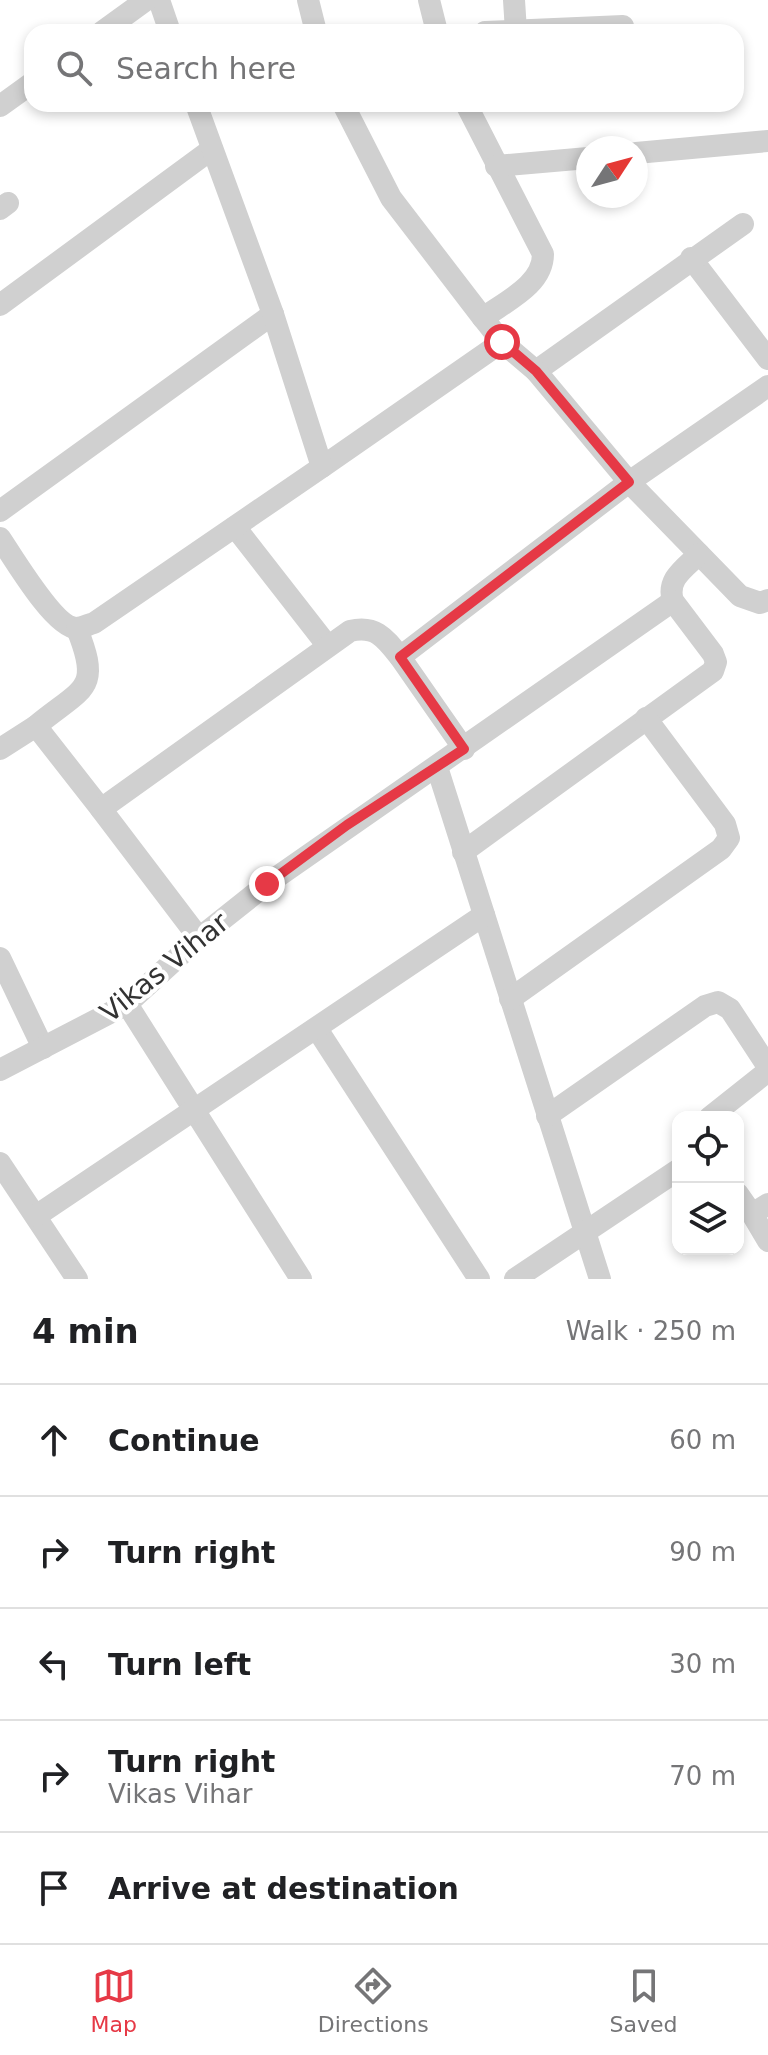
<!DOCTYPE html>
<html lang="en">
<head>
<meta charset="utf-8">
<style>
	:root { --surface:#fff; --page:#f2f2f2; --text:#202124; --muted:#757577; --line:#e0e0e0; --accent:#e63946 }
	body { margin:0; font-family:"DejaVu Sans",sans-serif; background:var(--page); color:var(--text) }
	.controls { position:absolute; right:24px; bottom:24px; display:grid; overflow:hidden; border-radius:16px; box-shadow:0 4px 12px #0003 }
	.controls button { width:72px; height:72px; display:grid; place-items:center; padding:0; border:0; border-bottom:2px solid var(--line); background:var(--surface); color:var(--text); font:40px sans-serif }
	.compass { position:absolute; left:576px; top:136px; width:72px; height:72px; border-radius:50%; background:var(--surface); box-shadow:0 4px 12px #0003; rotate:54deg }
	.stop { position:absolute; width:24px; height:24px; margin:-18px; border:6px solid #e63946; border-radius:50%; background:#fff }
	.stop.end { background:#e63946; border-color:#fff; box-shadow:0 2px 8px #0008 }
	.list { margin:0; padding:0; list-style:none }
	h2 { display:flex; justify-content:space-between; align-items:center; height:104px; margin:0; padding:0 32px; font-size:34px }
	h2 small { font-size:26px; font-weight:400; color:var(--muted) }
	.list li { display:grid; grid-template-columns:52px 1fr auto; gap:24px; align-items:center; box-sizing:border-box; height:112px; padding:0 32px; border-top:2px solid var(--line) }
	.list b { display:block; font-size:30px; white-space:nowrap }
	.list p { margin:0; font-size:26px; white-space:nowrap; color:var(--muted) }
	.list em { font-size:26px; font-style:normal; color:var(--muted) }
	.icon { flex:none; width:44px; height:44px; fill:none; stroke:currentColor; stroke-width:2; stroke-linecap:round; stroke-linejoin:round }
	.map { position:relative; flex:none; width:768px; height:1279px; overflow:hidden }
	.search { position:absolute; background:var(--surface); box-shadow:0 4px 12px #0003; left:24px; right:24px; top:24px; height:88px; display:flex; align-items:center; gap:20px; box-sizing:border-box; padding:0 28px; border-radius:24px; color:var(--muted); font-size:30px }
	.sheet { height:664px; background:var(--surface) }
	nav { display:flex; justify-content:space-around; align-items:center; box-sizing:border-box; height:112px; border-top:2px solid var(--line); background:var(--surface); font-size:22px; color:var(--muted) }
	nav a { display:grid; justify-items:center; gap:4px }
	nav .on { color:var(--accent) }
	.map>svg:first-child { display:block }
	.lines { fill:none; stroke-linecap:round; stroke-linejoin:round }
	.street { stroke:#d0d0d0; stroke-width:22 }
	.route { stroke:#e63946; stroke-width:10 }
	.labels { text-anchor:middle; stroke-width:8; stroke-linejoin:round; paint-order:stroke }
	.street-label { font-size:28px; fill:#333; stroke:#fff }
</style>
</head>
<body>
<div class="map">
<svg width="768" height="1279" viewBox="0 0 768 1279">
	<rect width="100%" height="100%" fill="#fff"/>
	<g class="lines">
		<g class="street">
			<path d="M 159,0 L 170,32"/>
			<path d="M 308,0 L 316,32"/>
			<path d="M 429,0 L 437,32"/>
			<path d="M 514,0 L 516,31"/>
			<path d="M 102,32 L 146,0"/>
			<path d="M 485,32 L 623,26"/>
			<path d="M 343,104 L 391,198 L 483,318"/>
			<path d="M 466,104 L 543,254 C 543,285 506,301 483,318 L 502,342"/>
			<path d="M 0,106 L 32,83"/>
			<path d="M 636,153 L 768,141"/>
			<path d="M 496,166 L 588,158"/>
			<path d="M 0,209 L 8,203"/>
			<path d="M 691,258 L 768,359"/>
			<path d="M 0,305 L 212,149"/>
			<path d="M 536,371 L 743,224"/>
			<path d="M 322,467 L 502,342 L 536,371 L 629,482 L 740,596 L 760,603 L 768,600"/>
			<path d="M 0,511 L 273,314"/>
			<path d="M 235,527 L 327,645"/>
			<path d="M 0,538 C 13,557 54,627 76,628 C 82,628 89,624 94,623 L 322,467 L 273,314 L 196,104"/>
			<path d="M 36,726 C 83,687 102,691 77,629"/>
			<path d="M 0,749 L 36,726 L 101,809"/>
			<path d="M 464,749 L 400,657 L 629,482 L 768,386"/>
			<path d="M 437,767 L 600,1279"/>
			<path d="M 463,852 L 713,671 L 716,662 L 713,654 L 673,601 C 666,579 685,568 699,554"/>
			<path d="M 199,938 L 101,809 L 350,631 C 376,625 385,638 400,657"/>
			<path d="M 0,958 L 43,1048"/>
			<path d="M 510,999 L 721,849 L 729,838 L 725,824 L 646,718"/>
			<path d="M 127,1004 L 301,1279"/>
			<path d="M 317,1029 L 479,1279"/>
			<path d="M 0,1070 L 127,1004 L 199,938 L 267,884 L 673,601"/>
			<path d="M 547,1116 L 705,1006 L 718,1002 L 730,1009 L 768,1067"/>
			<path d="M 710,1117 L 768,1071"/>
			<path d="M 0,1163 L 77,1279"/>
			<path d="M 738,1194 L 752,1214"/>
			<path d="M 768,1204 L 752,1214 L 768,1241"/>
			<path d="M 36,1216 L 484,915"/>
			<path d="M 515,1279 L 678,1170"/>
		</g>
	</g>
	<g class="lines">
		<path class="route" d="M 267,884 L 347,825 L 464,749 L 400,657 L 629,482 L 536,371 L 502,342"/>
	</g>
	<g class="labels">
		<g class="street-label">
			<text transform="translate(164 967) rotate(-39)" y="10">Vikas Vihar</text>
		</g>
	</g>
</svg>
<div class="controls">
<button><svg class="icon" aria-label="locate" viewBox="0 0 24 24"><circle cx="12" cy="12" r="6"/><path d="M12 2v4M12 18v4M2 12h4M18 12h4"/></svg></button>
<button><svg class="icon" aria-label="layers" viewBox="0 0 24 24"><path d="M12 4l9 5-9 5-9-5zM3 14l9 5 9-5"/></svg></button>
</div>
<svg class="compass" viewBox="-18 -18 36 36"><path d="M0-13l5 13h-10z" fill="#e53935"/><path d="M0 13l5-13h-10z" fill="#757577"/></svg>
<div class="stop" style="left:502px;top:342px"></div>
<div class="stop end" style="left:267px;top:884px"></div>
<div class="search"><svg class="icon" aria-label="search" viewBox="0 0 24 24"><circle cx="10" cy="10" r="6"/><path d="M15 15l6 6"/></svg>Search here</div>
</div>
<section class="sheet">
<h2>4 min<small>Walk · 250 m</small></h2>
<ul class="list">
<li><svg class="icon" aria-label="ahead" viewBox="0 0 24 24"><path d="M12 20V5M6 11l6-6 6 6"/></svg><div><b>Continue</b></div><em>60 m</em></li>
<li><svg class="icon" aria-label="right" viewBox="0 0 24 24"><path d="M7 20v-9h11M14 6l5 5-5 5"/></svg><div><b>Turn right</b></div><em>90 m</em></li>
<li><svg class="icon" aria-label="left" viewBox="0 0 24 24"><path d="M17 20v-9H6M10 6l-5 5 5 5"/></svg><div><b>Turn left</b></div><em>30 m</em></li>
<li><svg class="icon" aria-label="right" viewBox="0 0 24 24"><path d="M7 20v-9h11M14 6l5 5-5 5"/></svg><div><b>Turn right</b><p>Vikas Vihar</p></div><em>70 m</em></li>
<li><svg class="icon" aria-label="arrive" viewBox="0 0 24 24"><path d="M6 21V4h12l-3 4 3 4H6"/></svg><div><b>Arrive at destination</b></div></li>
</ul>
</section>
<nav>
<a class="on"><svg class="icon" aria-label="map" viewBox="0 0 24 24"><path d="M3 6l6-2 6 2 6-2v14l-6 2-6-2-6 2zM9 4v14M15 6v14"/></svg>Map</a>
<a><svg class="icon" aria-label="directions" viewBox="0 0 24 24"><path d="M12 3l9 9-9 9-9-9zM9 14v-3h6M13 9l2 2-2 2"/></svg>Directions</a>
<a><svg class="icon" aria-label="saved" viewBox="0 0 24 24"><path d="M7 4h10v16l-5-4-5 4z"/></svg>Saved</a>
</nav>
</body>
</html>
